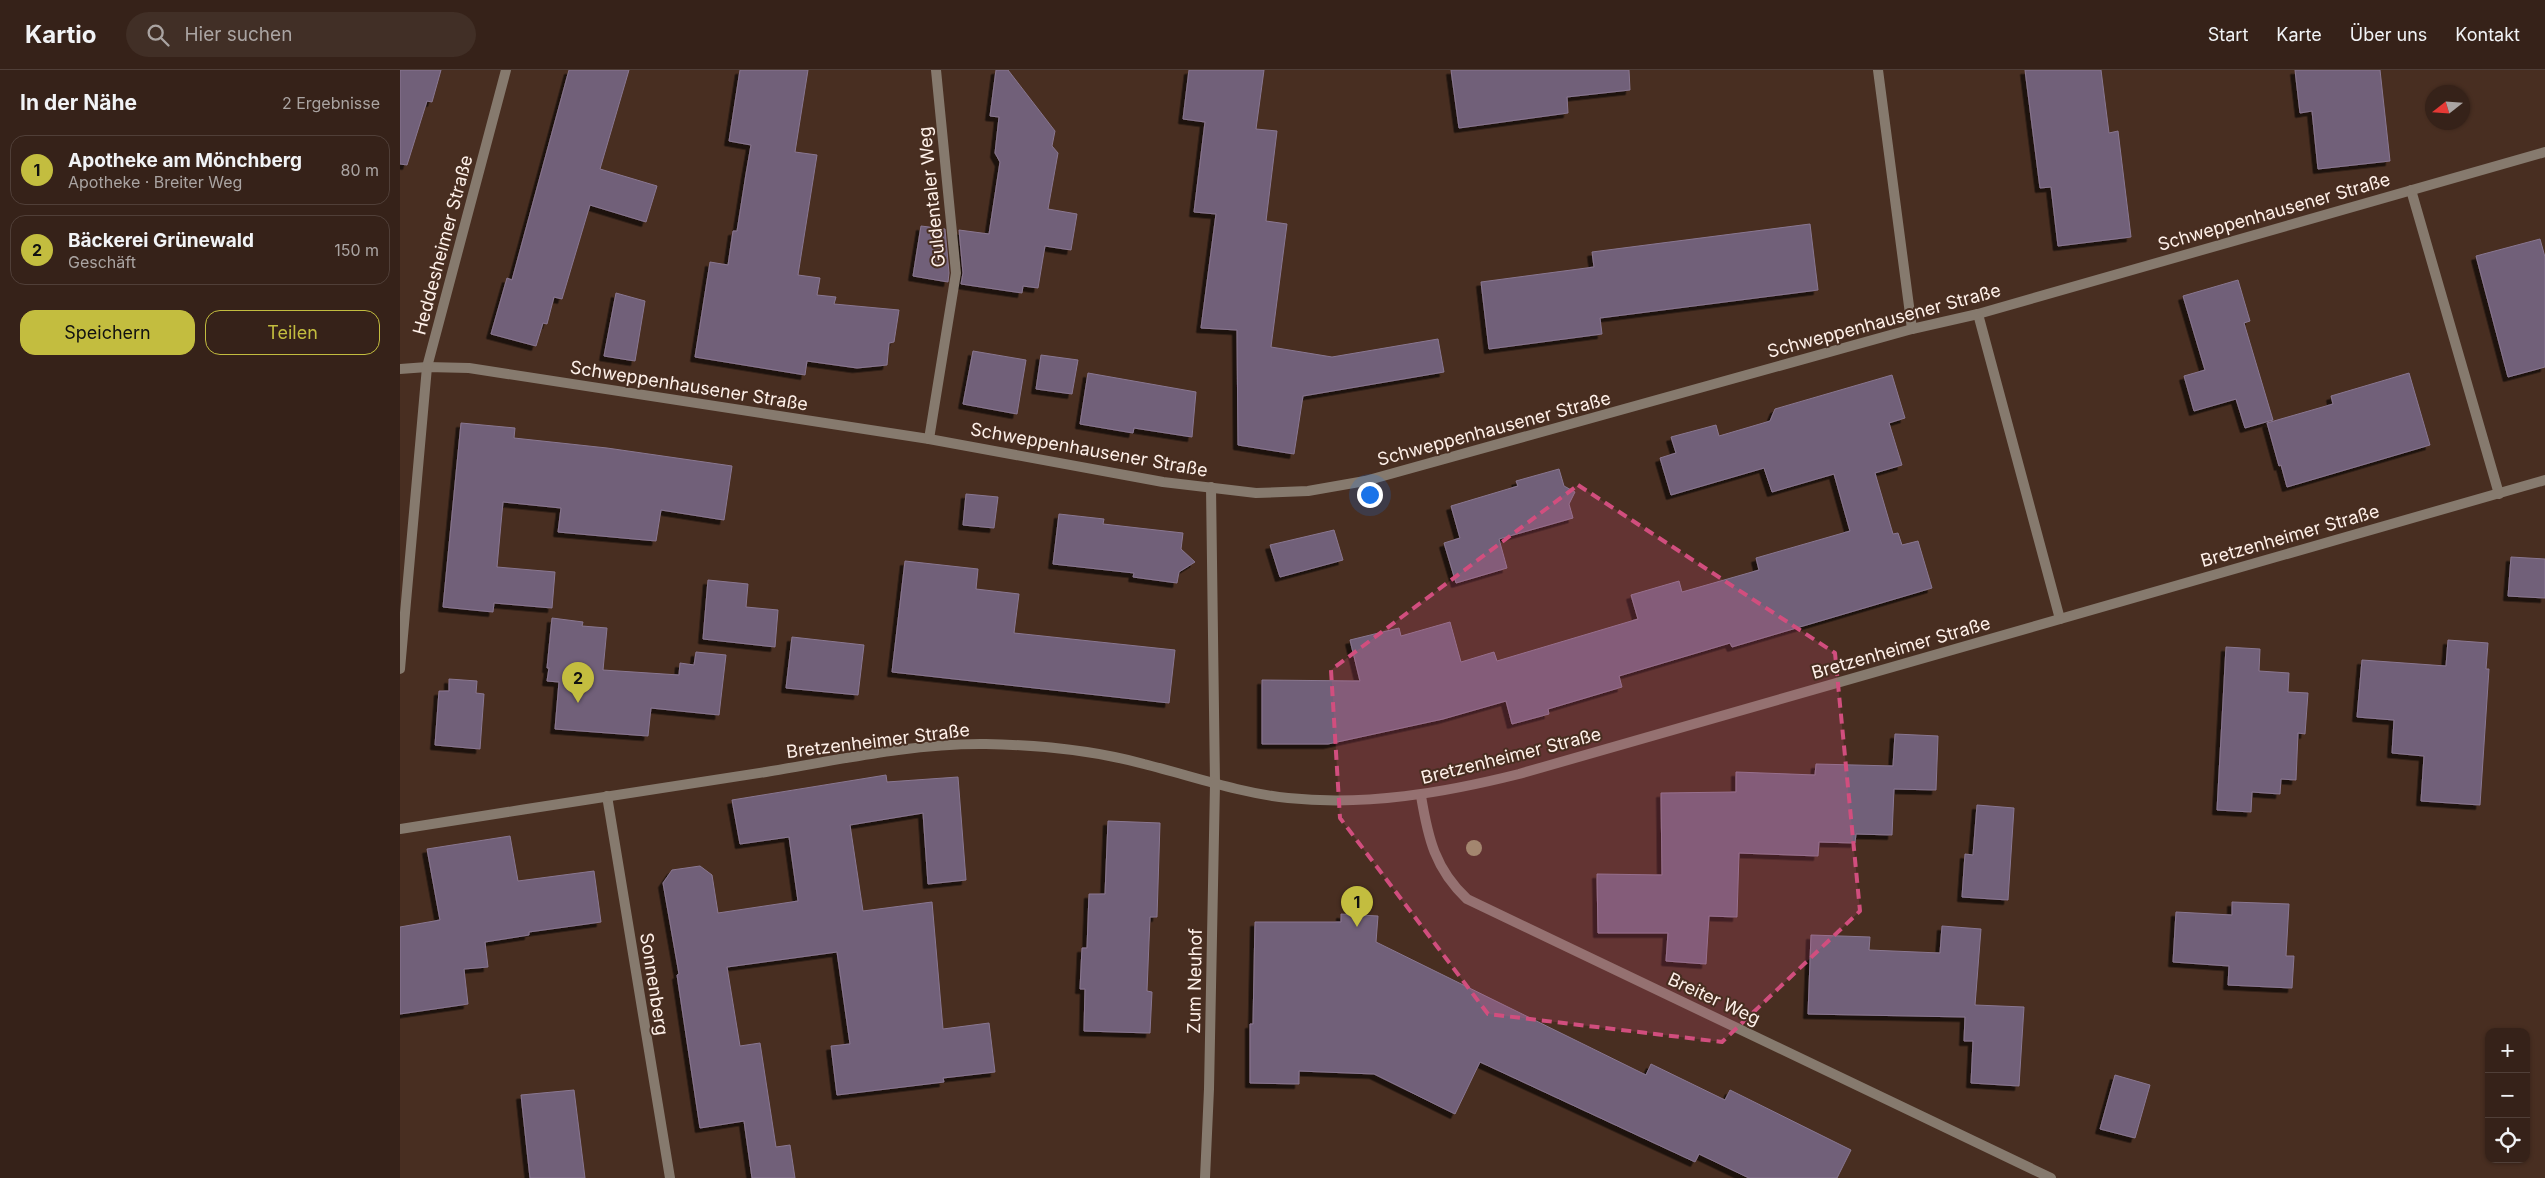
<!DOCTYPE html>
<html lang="de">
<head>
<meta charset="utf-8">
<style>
	:root { --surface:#362219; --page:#412f26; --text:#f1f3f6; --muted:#aaa4a2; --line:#503f38; --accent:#c3bd3f }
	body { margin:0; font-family:Inter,sans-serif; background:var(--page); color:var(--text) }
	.controls { position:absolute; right:15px; bottom:15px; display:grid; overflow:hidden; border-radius:10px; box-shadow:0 1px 4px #0004 }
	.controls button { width:45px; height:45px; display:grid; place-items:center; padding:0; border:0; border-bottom:1px solid var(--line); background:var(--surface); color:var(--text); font:25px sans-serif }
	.compass { position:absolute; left:2025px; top:15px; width:45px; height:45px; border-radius:50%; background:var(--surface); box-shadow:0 1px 4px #0004; rotate:253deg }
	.you { position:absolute; left:969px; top:424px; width:18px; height:18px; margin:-12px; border:4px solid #fff; border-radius:50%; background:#1a73e8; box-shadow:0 0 0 8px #1a73e833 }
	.badge { display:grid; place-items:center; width:32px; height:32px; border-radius:50%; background:var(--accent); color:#111; font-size:16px; font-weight:700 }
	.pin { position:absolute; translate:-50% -41px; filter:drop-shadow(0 1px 2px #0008) }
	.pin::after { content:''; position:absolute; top:26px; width:18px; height:15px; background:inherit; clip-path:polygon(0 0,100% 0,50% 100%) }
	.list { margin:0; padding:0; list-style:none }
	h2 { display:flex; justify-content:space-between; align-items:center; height:65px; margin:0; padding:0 20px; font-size:21px }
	h2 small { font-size:16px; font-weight:400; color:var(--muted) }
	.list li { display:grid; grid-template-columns:32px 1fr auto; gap:15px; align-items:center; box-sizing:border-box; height:70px; margin:0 10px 10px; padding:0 10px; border:1px solid var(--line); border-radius:15px }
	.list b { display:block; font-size:19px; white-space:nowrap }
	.list p { margin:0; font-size:16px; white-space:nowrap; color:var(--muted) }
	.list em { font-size:16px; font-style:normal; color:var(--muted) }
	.actions { display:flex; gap:10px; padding:15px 20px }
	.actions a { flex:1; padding:11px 0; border:1px solid var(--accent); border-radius:15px; text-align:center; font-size:18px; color:var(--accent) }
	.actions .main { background:var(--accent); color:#111 }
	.icon { flex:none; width:28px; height:28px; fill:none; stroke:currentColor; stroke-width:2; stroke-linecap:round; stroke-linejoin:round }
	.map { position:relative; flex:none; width:2145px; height:1108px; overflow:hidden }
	header { display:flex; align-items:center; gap:30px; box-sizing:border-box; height:70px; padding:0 25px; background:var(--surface); border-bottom:1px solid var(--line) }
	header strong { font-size:24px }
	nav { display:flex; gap:28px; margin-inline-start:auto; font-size:18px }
	.search { width:350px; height:45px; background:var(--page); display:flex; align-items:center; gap:12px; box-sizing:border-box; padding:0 18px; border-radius:28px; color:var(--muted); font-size:19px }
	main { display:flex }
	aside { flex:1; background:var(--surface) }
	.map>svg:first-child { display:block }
	.building { fill:#716079; stroke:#897791; filter:url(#shadow) }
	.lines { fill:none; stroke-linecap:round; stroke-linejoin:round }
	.lane { stroke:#867a6e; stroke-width:10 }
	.street { stroke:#867a6e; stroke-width:10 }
	.tree { fill:#98946c }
	.marked { fill:#d14e7e; fill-opacity:0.2; stroke:#d14e7e; stroke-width:4; stroke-dasharray:10 6; stroke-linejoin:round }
	.labels { text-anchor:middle; stroke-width:4; stroke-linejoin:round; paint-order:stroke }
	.street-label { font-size:18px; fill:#fef0e9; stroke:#482e21 }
</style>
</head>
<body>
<header>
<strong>Kartio</strong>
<div class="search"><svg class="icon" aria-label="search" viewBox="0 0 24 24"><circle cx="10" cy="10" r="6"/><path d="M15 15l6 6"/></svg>Hier suchen</div>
<nav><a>Start</a><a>Karte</a><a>Über uns</a><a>Kontakt</a></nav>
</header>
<main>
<aside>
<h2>In der Nähe<small>2 Ergebnisse</small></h2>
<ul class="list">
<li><span class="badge">1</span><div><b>Apotheke am Mönchberg</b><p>Apotheke · Breiter Weg</p></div><em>80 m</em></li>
<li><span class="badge">2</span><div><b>Bäckerei Grünewald</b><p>Geschäft</p></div><em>150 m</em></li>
</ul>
<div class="actions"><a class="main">Speichern</a><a>Teilen</a></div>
</aside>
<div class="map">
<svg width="2145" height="1108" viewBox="0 0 2145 1108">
	<defs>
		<filter id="shadow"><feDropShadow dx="-4.5" dy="4.5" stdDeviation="0" flood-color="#0009"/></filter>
	</defs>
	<rect width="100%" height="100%" fill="#482e21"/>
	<g class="building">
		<path d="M 0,0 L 41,0 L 32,32 L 27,31 L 7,95 L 0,94 Z"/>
		<path d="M 169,0 L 229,0 L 200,99 L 257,116 L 246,152 L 190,135 L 162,229 L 154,227 L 147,254 L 143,253 L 136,276 L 91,264 L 107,208 L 112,210 Z"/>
		<path d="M 340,0 L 408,0 L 395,82 L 417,85 L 398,205 L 420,208 L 417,225 L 436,227 L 434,234 L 499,240 L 494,272 L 489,273 L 487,295 L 457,298 L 407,291 L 405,305 L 295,287 L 310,192 L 328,195 L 333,161 L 337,161 L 346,104 L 351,75 L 329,71 Z"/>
		<path d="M 596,0 L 608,0 L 655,61 L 652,76 L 658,83 L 648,139 L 677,144 L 671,180 L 645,176 L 638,218 L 623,216 L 622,223 L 561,214 L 563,203 L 559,160 L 589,164 L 600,92 L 595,83 L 599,47 L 590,46 Z"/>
		<path d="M 789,0 L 864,0 L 856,59 L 877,61 L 866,151 L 887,154 L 871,277 L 932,287 L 1038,269 L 1044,302 L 903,326 L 894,384 L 838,375 L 837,260 L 801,258 L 816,144 L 794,142 L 805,52 L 783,49 Z"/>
		<path d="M 1051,0 L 1229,0 L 1230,20 L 1167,27 L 1168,43 L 1059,58 Z"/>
		<path d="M 1625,0 L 1701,0 L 1709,63 L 1718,61 L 1731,167 L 1658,176 L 1651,117 L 1640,118 Z"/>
		<path d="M 1895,0 L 1980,0 L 1990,91 L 1918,99 L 1912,41 L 1900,43 Z"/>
		<path d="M 1410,154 L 1418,220 L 1200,248 L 1202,264 L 1089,279 L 1081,212 L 1194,197 L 1192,182 Z"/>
		<path d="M 521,156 L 545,159 L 549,203 L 548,212 L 513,206 Z"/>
		<path d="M 2140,169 L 2145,187 L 2145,297 L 2108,307 L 2076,186 Z"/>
		<path d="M 1838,210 L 1850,251 L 1844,253 L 1873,350 L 1845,358 L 1836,329 L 1794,341 L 1784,306 L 1805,300 L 1783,226 Z"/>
		<path d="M 216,223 L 245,231 L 235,291 L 204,286 Z"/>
		<path d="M 573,281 L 626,290 L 617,344 L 563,334 Z"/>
		<path d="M 641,285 L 678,290 L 672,324 L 636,319 Z"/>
		<path d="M 688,303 L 796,322 L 792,367 L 734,358 L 733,363 L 680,354 Z"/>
		<path d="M 2009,303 L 2030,375 L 1887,417 L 1881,395 L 1879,396 L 1867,353 L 1933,334 L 1931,326 Z"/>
		<path d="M 1492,305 L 1505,348 L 1489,353 L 1502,395 L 1475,403 L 1493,464 L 1498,463 L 1502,475 L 1518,471 L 1532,518 L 1332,577 L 1330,573 L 1219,606 L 1222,617 L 1148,639 L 1149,644 L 1112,654 L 1106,631 L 1043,649 L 928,674 L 862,674 L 862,610 L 960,611 L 950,570 L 999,558 L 1001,566 L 1050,552 L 1061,592 L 1094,582 L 1097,591 L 1238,549 L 1231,525 L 1279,511 L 1282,522 L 1359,500 L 1356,488 L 1450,461 L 1434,404 L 1372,422 L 1364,398 L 1271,425 L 1260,388 L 1276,383 L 1271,367 L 1316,355 L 1319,366 L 1370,351 L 1375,339 Z"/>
		<path d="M 61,353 L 115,358 L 114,368 L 207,378 L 332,396 L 324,450 L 261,440 L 256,471 L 158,462 L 161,438 L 103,432 L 97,497 L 155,502 L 152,538 L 94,533 L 93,542 L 43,537 Z"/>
		<path d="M 1159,399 L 1164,416 L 1175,422 L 1169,434 L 1173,448 L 1099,469 L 1107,498 L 1056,513 L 1044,473 L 1060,468 L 1051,436 L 1118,416 L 1116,411 Z"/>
		<path d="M 566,424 L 598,427 L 594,458 L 563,455 Z"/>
		<path d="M 659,444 L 704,449 L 703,454 L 783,463 L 781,479 L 795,492 L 779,502 L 777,513 L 733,507 L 734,503 L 653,494 Z"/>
		<path d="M 934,460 L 943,490 L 880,507 L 870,475 Z"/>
		<path d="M 2111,487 L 2145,489 L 2145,528 L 2108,526 Z"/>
		<path d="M 505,491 L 578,499 L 576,519 L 619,524 L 614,563 L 775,580 L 769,633 L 492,602 Z"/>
		<path d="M 308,510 L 348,514 L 346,537 L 378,540 L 375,577 L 303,569 Z"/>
		<path d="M 152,548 L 183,552 L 182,556 L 207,558 L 203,600 L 279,605 L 280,593 L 294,595 L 296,582 L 326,585 L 319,645 L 251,638 L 248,666 L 155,659 L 159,612 L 147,611 L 149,598 L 147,598 Z"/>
		<path d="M 392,567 L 464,575 L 458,625 L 386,618 Z"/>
		<path d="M 2048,570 L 2088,573 L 2086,599 L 2089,599 L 2080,735 L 2021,731 L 2024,686 L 1992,683 L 1994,650 L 1957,647 L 1962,590 L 2046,596 Z"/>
		<path d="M 1826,577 L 1860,579 L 1859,601 L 1889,603 L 1888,622 L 1908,623 L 1905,664 L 1898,663 L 1896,710 L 1881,709 L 1880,724 L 1852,722 L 1851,742 L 1817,740 Z"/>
		<path d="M 49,609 L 77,611 L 76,623 L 84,624 L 80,679 L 35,675 L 39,621 L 49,621 Z"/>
		<path d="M 1495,664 L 1538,666 L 1536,720 L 1494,719 L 1492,765 L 1456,764 L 1455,773 L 1419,772 L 1418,786 L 1339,783 L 1337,847 L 1309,846 L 1306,894 L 1266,891 L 1268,863 L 1198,863 L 1197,804 L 1262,805 L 1261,723 L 1336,722 L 1336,702 L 1415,705 L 1416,694 L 1493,696 Z"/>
		<path d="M 486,705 L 487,712 L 558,707 L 566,810 L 528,814 L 523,743 L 450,755 L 463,841 L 532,832 L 543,959 L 589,953 L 595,1002 L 543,1008 L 544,1012 L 437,1025 L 431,976 L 450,974 L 437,882 L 327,897 L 340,976 L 360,973 L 376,1077 L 390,1075 L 395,1108 L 352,1108 L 344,1051 L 300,1058 L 277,905 L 279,904 L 263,813 L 272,800 L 300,796 L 312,805 L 318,843 L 398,831 L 389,767 L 340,774 L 332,730 Z"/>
		<path d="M 1577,735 L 1614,738 L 1608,830 L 1562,827 L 1565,784 L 1573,785 Z"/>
		<path d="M 708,751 L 760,753 L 757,847 L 750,847 L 747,921 L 752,922 L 750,963 L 684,961 L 685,919 L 680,919 L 682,878 L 687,878 L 689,824 L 705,824 Z"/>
		<path d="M 110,766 L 118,811 L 194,801 L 201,852 L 129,862 L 129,865 L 85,872 L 88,897 L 64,899 L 68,934 L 0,944 L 0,857 L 40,850 L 27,779 Z"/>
		<path d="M 1832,832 L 1889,834 L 1886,886 L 1894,886 L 1892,918 L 1828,915 L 1829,896 L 1773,892 L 1776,842 L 1832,845 Z"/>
		<path d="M 941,844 L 978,846 L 976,872 L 1246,1005 L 1251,994 L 1325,1030 L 1330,1020 L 1451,1080 L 1437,1108 L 1349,1108 L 1299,1084 L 1295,1092 L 1080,992 L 1055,1044 L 974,1004 L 899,1001 L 899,1014 L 850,1013 L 850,954 L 853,954 L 855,852 L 941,852 Z"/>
		<path d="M 1542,856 L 1581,859 L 1575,935 L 1624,937 L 1619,1016 L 1571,1013 L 1573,971 L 1564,971 L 1565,947 L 1408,944 L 1411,865 L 1470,867 L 1469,880 L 1540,883 Z"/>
		<path d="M 1715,1005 L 1750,1015 L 1735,1068 L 1700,1059 Z"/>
		<path d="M 174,1020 L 185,1108 L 130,1108 L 121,1025 Z"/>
	</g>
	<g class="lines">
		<g class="lane">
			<path d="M 2011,120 L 2099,424"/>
			<path d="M 1578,244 L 1660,549"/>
			<path d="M 529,369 L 556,203 L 536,0"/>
			<path d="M 811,417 L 815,714"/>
		</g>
		<g class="street">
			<path d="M 1478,0 L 1512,259"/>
			<path d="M 0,299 L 27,297 L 69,298 L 529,369 L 763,412 L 856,423 L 908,421 L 965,411 L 1512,259 L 1578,244 L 2145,82"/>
			<path d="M 0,599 L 27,297 L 106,0"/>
			<path d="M 207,726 L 270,1108"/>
			<path d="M 1021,726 C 1028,768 1035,799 1067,829 L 1651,1108"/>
			<path d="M 0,759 C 122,740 244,720 366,702 C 438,690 513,673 586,674 C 640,675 693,680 744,694 C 792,706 839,723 888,728 C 967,736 1043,723 1119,704 L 2145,410"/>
			<path d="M 805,1108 L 809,1019 L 815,714"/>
		</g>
	</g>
	<circle class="tree" cx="1074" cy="778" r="8"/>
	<path class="marked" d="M 1178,415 L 1435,583 L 1460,841 L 1322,972 L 1088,944 L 940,748 L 931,600 Z"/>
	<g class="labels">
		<g class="street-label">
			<text transform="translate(532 127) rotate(-96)" y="6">Guldentaler Weg</text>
			<text transform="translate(1874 142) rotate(-16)" y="6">Schweppenhausener Straße</text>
			<text transform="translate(43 175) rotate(-75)" y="6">Heddesheimer Straße</text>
			<text transform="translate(1484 251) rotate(-15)" y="6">Schweppenhausener Straße</text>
			<text transform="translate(289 316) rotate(9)" y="6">Schweppenhausener Straße</text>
			<text transform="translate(1094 359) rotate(-15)" y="6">Schweppenhausener Straße</text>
			<text transform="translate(689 380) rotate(10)" y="6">Schweppenhausener Straße</text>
			<text transform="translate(1890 466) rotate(-16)" y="6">Bretzenheimer Straße</text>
			<text transform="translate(1501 578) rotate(-16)" y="6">Bretzenheimer Straße</text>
			<text transform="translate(478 671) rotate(-7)" y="6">Bretzenheimer Straße</text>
			<text transform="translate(1111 686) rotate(-14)" y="6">Bretzenheimer Straße</text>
			<text transform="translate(795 911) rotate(-89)" y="6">Zum Neuhof</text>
			<text transform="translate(254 914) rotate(81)" y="6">Sonnenberg</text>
			<text transform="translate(1314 929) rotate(25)" y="6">Breiter Weg</text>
		</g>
	</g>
</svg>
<div class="controls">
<button>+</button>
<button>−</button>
<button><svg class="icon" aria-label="locate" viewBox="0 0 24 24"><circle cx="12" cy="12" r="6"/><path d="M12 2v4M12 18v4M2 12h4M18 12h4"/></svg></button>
</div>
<svg class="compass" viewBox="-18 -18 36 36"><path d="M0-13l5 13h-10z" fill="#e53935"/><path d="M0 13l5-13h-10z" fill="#aaa4a2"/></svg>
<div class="you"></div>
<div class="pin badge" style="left:957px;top:857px">1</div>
<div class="pin badge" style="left:178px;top:633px">2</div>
</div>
</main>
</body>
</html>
